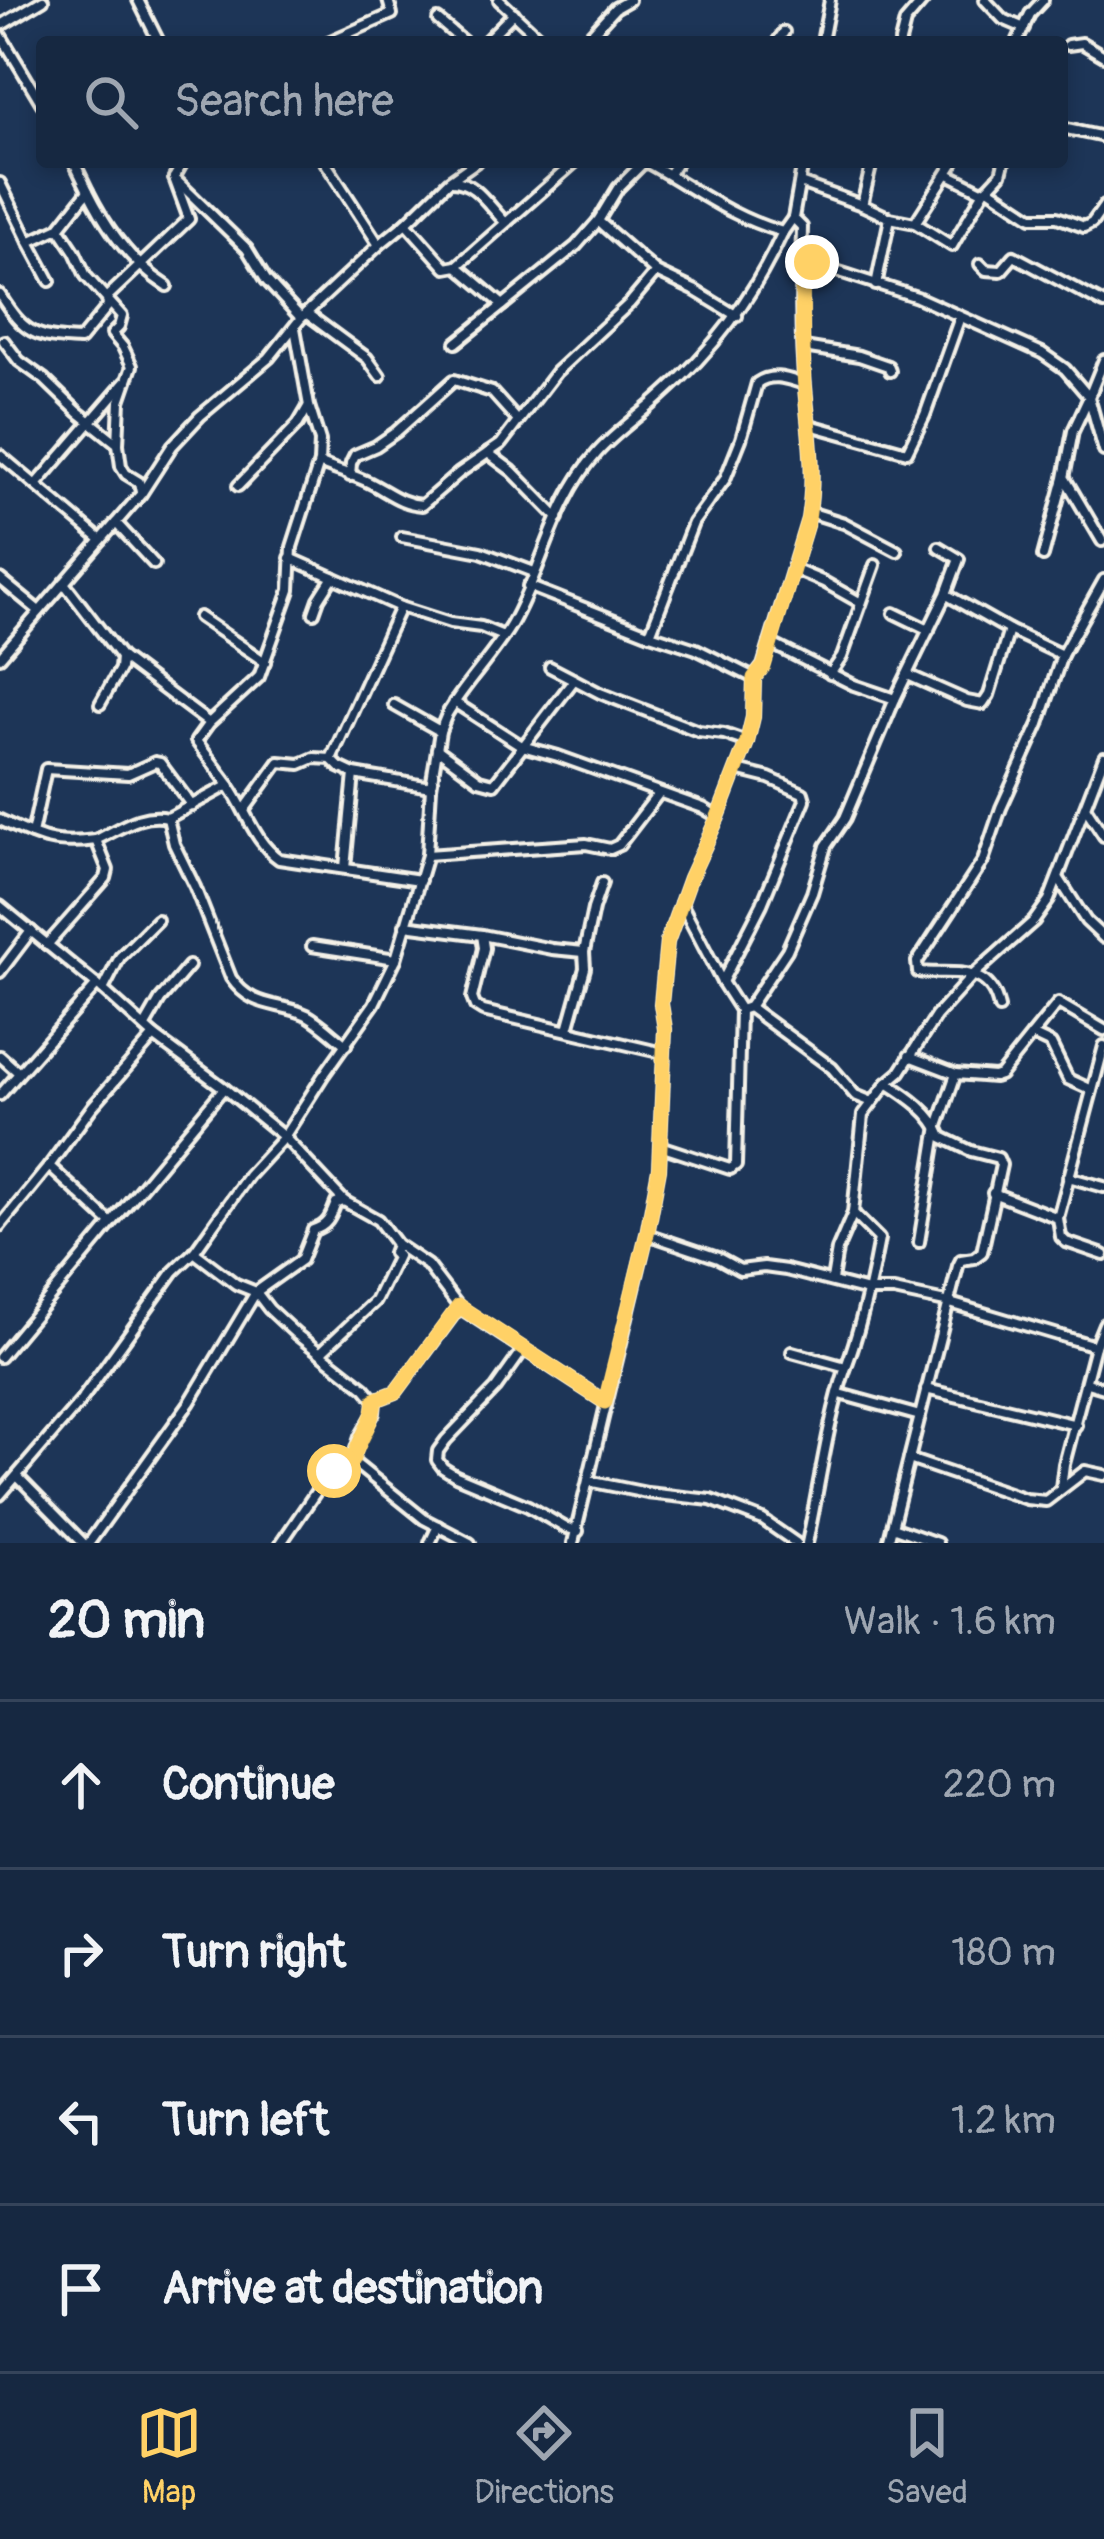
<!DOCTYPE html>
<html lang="en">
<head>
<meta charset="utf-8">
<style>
	:root { --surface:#162841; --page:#23344c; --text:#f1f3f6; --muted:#9ea6b1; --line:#35445a; --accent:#ffd166 }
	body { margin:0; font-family:Pangolin,sans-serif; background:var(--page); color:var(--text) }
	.stop { position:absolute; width:36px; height:36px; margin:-27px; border:9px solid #ffd166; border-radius:50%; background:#fff }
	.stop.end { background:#ffd166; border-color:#fff; box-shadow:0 3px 12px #0008 }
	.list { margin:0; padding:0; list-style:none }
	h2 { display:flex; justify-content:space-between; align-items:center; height:156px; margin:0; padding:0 48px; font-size:51px }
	h2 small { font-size:39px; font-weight:400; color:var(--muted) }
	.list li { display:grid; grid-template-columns:78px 1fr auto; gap:36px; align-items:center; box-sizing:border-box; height:168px; padding:0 48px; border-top:3px solid var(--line) }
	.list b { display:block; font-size:45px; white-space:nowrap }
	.list em { font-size:39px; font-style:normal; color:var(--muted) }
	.icon { flex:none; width:66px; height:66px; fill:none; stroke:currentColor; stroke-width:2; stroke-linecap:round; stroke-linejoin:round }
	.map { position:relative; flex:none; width:1104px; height:1543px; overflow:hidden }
	.search { position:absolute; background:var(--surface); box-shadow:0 6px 18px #0003; left:36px; right:36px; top:36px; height:132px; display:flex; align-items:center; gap:30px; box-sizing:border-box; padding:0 42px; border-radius:12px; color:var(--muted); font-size:45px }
	.sheet { height:828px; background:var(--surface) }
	nav { display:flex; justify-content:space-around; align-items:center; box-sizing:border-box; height:168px; border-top:3px solid var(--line); background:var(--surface); font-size:33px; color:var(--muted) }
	nav a { display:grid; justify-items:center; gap:6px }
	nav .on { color:var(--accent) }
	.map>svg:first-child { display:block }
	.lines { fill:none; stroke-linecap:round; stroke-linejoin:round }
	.minor-casing { stroke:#f4f1e8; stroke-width:16 }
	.minor { stroke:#1d3557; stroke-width:8 }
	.route { stroke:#ffd166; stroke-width:15 }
</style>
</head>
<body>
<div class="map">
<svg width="1104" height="1543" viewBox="0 0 1104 1543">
	<rect width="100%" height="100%" fill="#1d3557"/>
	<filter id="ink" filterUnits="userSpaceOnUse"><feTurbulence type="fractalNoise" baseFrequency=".00833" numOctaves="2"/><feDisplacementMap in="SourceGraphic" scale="24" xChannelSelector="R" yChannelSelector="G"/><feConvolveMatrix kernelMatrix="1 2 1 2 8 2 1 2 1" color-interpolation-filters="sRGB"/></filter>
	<g filter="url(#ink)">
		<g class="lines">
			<defs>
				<g id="minor">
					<path d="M 138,0 L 159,42"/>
					<path d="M 499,0 L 544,42"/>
					<path d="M 985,0 L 1003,19 L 1024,28"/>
					<path d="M 438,20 L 464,42"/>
					<path d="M 0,26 L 43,0"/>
					<path d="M 0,34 L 42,104"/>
					<path d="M 328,42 L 392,14 L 388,0"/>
					<path d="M 485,42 L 514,13"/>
					<path d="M 584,42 L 615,8 L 629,0"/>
					<path d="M 777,42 L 784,32"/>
					<path d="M 822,42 L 830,0"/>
					<path d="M 900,42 L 905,22 L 924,0"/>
					<path d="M 1017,42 L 1030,14 L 1043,0"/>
					<path d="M 1068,45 L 1082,43 L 1104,56"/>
					<path d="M 1062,128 L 1104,137"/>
					<path d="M 183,162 L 174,178 L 247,249 L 266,280 L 301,318"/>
					<path d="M 325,162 L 379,245"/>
					<path d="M 646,162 C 692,187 731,218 783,232 L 793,218"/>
					<path d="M 669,174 L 677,162"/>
					<path d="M 948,174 L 982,191 L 988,188 L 1032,217 L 1057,217 L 1084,227 L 1092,223 L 1104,206"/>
					<path d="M 452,181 C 475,181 488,205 505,222"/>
					<path d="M 0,183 L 29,242 L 59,228 L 88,191 L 74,162"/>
					<path d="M 800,183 L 862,205 L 890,218 L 915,223 L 954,162"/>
					<path d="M 988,188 L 1001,174 L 1004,162"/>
					<path d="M 88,191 C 106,227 132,264 167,286"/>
					<path d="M 862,205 L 872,162"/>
					<path d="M 598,221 L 656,272 L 694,290 L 737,316"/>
					<path d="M 406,223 L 446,268 L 457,266 L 503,305"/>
					<path d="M 915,223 L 952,246 L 984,191"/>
					<path d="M 59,228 L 75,252 L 86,276 L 122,316 L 119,327 L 112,334 L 123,347 L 132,366 L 120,401 L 118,444 L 121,466 L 126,474 L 139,482 L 141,492"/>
					<path d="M 29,242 L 50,281"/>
					<path d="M 803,255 L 821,266 L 917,297 L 1042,353 L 1065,369 L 1089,397 L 1073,431 L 1064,478 L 1043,556"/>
					<path d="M 980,264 L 986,270 L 1001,271 L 1014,256 L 1104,304"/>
					<path d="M 457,266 L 575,162"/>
					<path d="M 876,285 L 890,218"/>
					<path d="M 0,295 C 24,333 34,338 80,340 L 108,306 L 107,297 L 189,219 L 174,178"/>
					<path d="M 306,313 L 367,358 L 380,376"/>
					<path d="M 4,341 L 19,361 L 44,379 L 78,412 L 117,443"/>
					<path d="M 456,343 L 576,246 L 598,221 L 618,188 L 644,162"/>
					<path d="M 804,347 L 859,356 L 888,366 L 890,371"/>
					<path d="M 1104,360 L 1089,397 L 1104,451"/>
					<path d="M 810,425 L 907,452 L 925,415 L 960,317"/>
					<path d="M 488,453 L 512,471 L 558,518"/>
					<path d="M 0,455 L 101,540"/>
					<path d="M 319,463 C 334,470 351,474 366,481 C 386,490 400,504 422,505 L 459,473 L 501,444 L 556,372 L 630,303 L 656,272"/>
					<path d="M 350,476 L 351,463 L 355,455 L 376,446 L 396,432 L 454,380 L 492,392 L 518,421"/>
					<path d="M 1066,480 L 1102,541"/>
					<path d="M 36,485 L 125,382"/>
					<path d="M 238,486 L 298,424 L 308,407"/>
					<path d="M 809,512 L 844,523 L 897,551"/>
					<path d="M 116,523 L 154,564"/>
					<path d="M 402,537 L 481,552 L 534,572"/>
					<path d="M 290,558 L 400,607"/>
					<path d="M 793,569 L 824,582 L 861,603"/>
					<path d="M 0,579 L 39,611"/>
					<path d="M 64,583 L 121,657 L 209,723"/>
					<path d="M 528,586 L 650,634"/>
					<path d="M 947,595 L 1009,630 L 1062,655"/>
					<path d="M 314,613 L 319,599 L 333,577"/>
					<path d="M 894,613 L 929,630"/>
					<path d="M 199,617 L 265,662"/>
					<path d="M 770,643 L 854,685 L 895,699"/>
					<path d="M 0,657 L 141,494 L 172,446 L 200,416 L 269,358 L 301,318 L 379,245 L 406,223 L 449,181 L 476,162"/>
					<path d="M 550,667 L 600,693 L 698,731 L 724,734 L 747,742"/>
					<path d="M 830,674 L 842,657 L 875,565"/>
					<path d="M 908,675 L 967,701 L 983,704 L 989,695 L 1009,630"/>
					<path d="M 754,678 L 696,649 L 650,634 L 693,523 L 725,479 L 741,439 L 757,383 C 772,372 788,379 804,384"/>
					<path d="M 454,702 L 522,746 L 558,756 L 703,808 L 718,817"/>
					<path d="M 100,704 L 120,669 L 121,657"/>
					<path d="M 394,705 L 440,731"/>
					<path d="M 437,749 L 479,780 L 494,784 L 574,680"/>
					<path d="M 331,759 L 400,607 L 450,623 L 481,627 L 503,636"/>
					<path d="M 354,774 L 431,787"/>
					<path d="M 229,786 C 246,810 254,841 279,859 L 420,880"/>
					<path d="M 1085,807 L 1104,836"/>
					<path d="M 245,809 L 279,762 L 300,764 L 314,758 L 331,759 L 339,767 L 354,774 L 345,868"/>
					<path d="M 168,818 L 174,844 L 195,887 L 231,978 C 253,1010 278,1001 307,1015 C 321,1023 333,1035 346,1045"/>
					<path d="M 0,820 C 38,838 53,846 96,840 L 108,870 L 106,878 L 47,945"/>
					<path d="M 32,834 L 46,769 L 128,774 L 155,762 L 160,763 L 192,806"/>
					<path d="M 96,840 C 120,829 140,812 168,818 L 229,785 L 196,741 L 209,723 L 259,677 L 290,590 L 292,547 L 319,463 L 320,441 L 309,406 L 295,328"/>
					<path d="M 427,855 L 586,844 L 610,849 L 619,845 L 659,793"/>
					<path d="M 1059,879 L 1086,921 L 1104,938"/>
					<path d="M 0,906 L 103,990 L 154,1036 L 224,1088 L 284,1137 L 344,1201 L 378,1220 L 396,1244 L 427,1265 L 459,1307 L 605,1402"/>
					<path d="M 405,925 L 482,935 L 484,948 L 472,998 L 475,1006 L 483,1011 L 663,1053"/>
					<path d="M 482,935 L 552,949 L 584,952"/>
					<path d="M 312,946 L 396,959"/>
					<path d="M 0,972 L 31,931"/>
					<path d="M 722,982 L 762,904 L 805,800 L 803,793 L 769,778 L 737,770"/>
					<path d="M 103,990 L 120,957 L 157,920"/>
					<path d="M 749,1007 L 832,1068 L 855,1095 L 872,1102"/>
					<path d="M 999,1008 C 990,962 950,976 918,972 L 917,962 L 983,861 L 1001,808 L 1039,724 L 1062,655 L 1104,580"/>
					<path d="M 740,1010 L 749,1007 L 787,950 L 812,893 L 826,846 L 845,818 L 895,699 L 946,594 L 959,559 L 939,547"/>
					<path d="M 145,1026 L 160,1000 L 189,966"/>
					<path d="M 568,1029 L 585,968 L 584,952 L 593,909 L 602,883"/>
					<path d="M 1032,1035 L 1058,1003 L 1104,1030"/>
					<path d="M 0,1056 L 19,1073"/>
					<path d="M 909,1056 L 956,1074"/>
					<path d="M 887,1083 C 908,1096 933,1113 942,1137 L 971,1151 L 998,1158 L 1001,1165 L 982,1252 L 974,1258 L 961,1260 L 958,1266 L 909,1459"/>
					<path d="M 0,1095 L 97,985"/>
					<path d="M 660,1146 L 730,1169 L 736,1165 L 740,1010 L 722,982 L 681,903"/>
					<path d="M 49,1166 L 111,1223"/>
					<path d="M 1068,1177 L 1104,1187"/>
					<path d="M 993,1193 L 1058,1218 L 1061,1237 L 1066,1242 L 1104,1255"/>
					<path d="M 1058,1218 L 1104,1046"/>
					<path d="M 0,1226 L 49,1166 L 92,1107 L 154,1036"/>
					<path d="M 647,1234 L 718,1258 L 740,1270 L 764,1267 L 786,1270 L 868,1291 L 894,1291 L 950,1303 L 1095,1346"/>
					<path d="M 919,1242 L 938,1126 L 956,1074 L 994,1077 L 1000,1075 L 1032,1035 L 1051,1044 L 1068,1079 L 1092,1090"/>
					<path d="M 194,1252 L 236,1284 L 256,1292 L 269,1309 L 296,1334 L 365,1388 L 375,1400 L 374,1413 L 360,1437 L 352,1461 L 324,1480 L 281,1543"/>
					<path d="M 832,1280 L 837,1250 L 853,1213 L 863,1115 L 887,1083 L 900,1072 L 936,1016 L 972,976 L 1034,921 L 1049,900 L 1104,757"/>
					<path d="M 523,1350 L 496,1388 L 446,1440 L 438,1451 L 437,1460 L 443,1468 L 456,1476 L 528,1506 L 564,1527 L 578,1531"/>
					<path d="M 321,1352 L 375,1301 L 397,1256 L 393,1253 L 396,1245"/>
					<path d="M 792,1352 L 846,1367"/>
					<path d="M 0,1357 L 224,1088"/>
					<path d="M 1087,1383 L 1104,1388"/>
					<path d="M 926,1389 L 1076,1425"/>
					<path d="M 840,1394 L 920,1416"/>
					<path d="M 375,1400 L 396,1392 L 459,1307"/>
					<path d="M 352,1461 L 424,1519 L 470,1543"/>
					<path d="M 18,1477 L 83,1543"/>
					<path d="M 588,1481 L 647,1493 L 711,1500 L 763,1520 L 796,1543"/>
					<path d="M 1061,1488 L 1064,1464 L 1095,1346 L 1104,1324"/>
					<path d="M 0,1495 L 80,1402 L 174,1271 L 194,1252 L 248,1176 L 284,1137 L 323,1076 L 374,1004 L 396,959 L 427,855 L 431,787 L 440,731 L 447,714 C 466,682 492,657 511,625 C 543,570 553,502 597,453 C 615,433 638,417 658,399 C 714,350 752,299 783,232"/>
					<path d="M 892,1527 L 937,1543"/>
					<path d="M 89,1543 L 190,1402 L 256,1292 L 301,1260 L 313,1230 C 328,1226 331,1216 336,1203 L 344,1201"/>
					<path d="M 430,1543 L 438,1526"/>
					<path d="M 573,1543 L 647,1234 L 659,1169 L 665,1029 L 661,1004 L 667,942 L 690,878 L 718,817 L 747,742 L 753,717 L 754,678 L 763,666 L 808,519 C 816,472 809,433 805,387 C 800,335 801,279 802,227 L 793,218 L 803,162"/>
					<path d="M 807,1543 C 819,1488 828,1419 846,1367 C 861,1326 871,1283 879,1239 L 853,1213"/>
					<path d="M 888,1543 L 909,1459 L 1026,1499 L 1046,1501 L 1085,1471 L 1104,1475"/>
				</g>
			</defs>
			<use href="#minor" class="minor-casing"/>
			<use href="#minor" class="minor"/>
		</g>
	</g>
	<g class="lines" filter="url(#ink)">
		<path class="route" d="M 334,1471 L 352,1461 C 359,1440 374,1421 375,1400 L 396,1392 L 459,1306 L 605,1402 L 647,1234 L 659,1169 L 665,1029 L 661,1004 L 667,942 L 690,878 L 718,817 L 747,742 L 753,717 L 754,678 L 764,666 L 808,519 C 816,469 809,435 805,387 C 801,343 803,298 802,254 L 812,262"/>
	</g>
</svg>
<div class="stop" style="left:334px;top:1471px"></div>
<div class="stop end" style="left:812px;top:262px"></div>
<div class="search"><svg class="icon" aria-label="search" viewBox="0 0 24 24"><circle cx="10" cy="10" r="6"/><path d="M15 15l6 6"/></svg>Search here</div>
</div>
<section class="sheet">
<h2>20 min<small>Walk · 1.6 km</small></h2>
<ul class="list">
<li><svg class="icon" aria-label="ahead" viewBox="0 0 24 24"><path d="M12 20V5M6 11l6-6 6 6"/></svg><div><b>Continue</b></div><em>220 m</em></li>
<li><svg class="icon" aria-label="right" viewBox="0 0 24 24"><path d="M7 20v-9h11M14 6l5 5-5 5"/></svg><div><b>Turn right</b></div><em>180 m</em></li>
<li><svg class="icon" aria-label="left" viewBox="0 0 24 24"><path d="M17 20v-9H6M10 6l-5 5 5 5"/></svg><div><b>Turn left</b></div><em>1.2 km</em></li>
<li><svg class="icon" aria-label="arrive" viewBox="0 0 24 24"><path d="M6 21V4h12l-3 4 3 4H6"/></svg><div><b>Arrive at destination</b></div></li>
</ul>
</section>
<nav>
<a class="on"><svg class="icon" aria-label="map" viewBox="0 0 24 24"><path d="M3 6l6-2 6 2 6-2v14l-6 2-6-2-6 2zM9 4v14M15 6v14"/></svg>Map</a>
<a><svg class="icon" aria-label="directions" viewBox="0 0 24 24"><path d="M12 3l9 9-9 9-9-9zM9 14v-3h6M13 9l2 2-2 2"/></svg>Directions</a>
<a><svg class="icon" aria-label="saved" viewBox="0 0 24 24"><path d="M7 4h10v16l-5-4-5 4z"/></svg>Saved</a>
</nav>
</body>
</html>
